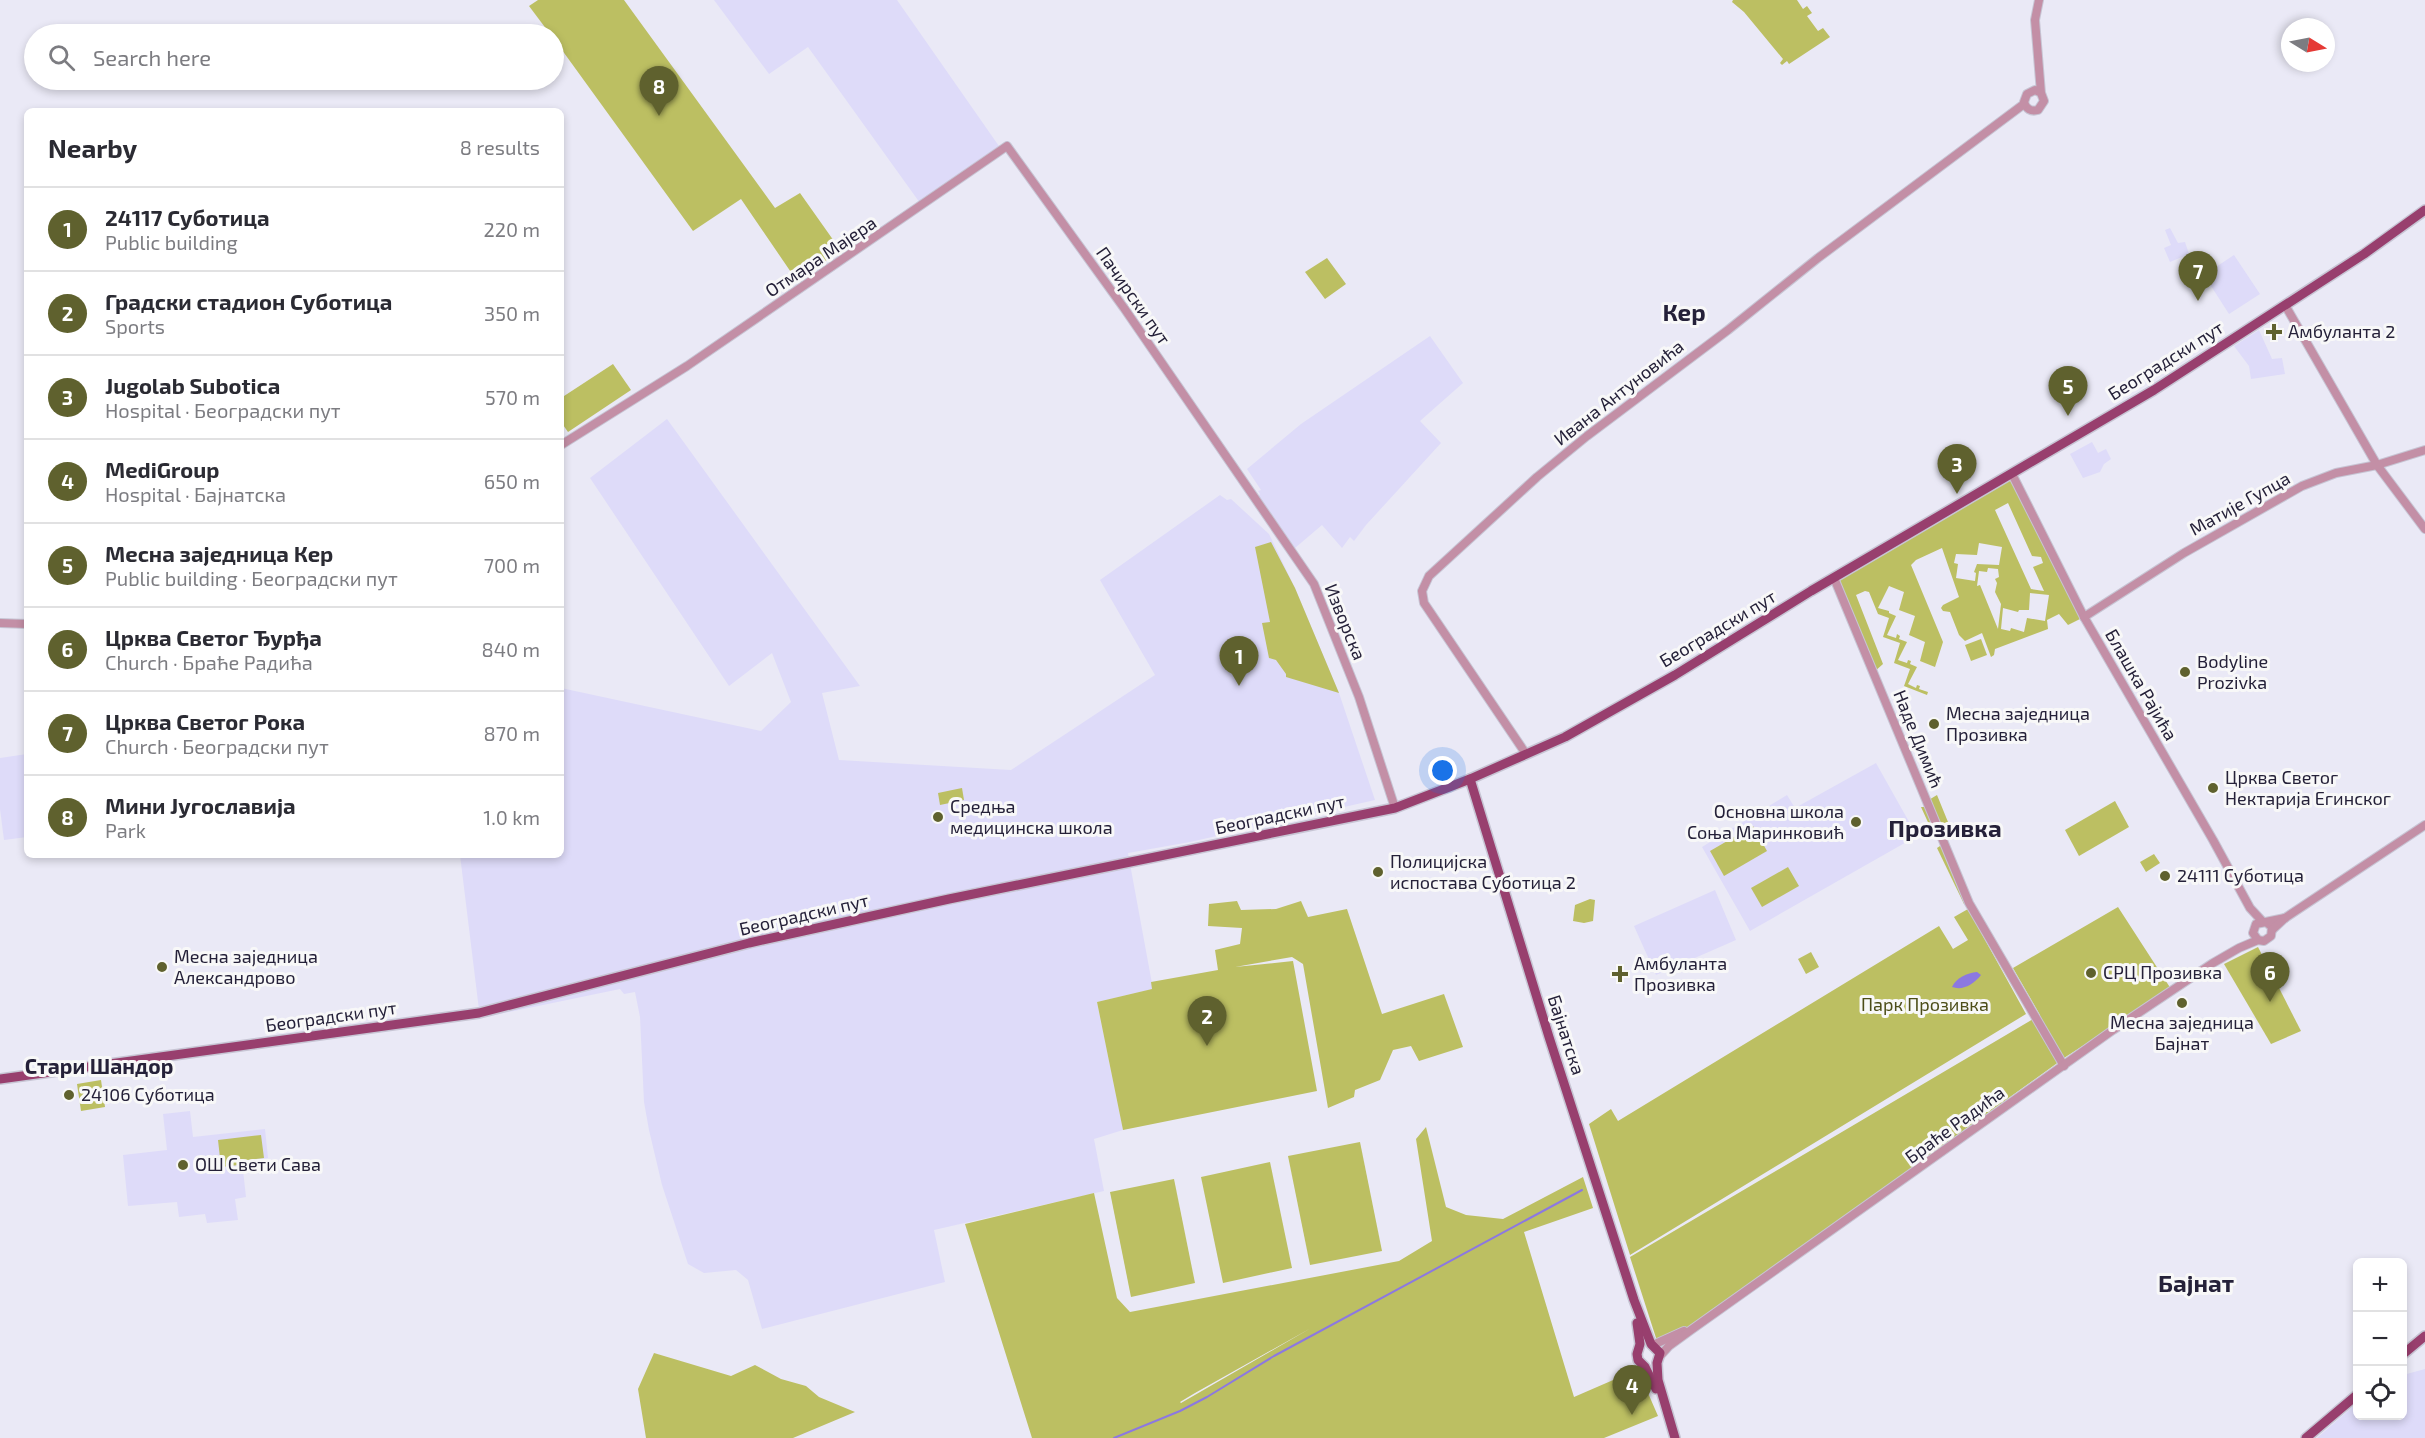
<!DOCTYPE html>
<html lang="en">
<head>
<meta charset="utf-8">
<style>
	:root { --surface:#fff; --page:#f2f2f3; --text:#2b2b33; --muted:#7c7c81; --line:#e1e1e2; --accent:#5f612e }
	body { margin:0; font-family:"Exo 2",sans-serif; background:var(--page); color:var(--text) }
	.controls { position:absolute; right:18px; bottom:18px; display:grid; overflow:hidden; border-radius:9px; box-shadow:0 3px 9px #0003 }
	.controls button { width:54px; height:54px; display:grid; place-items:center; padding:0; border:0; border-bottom:2px solid var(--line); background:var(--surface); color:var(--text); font:30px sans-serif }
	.compass { position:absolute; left:2281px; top:18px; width:54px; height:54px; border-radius:50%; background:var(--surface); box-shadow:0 3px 9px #0003; rotate:100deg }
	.you { position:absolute; left:1443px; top:771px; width:21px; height:21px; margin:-15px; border:4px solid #fff; border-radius:50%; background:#1a73e8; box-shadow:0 0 0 9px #1a73e833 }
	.badge { display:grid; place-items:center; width:39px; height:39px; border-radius:50%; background:var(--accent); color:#fff; font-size:20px; font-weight:700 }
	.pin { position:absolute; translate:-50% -50px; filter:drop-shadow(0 2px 3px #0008) }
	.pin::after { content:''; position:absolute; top:32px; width:21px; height:18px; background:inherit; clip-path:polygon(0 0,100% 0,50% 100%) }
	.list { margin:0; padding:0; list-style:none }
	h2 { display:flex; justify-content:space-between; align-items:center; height:78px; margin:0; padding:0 24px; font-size:26px }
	h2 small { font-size:20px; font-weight:400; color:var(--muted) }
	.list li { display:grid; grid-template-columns:39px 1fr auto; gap:18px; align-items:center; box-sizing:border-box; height:84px; padding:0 24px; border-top:2px solid var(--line) }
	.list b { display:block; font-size:22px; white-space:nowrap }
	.list p { margin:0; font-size:20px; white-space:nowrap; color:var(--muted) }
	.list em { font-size:20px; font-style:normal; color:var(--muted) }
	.icon { flex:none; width:33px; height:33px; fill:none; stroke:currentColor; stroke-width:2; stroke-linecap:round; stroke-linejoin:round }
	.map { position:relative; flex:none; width:2425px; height:1438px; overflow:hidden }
	.search { position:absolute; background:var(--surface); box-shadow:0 3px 9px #0003; left:24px; top:24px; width:540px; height:66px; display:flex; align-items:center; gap:15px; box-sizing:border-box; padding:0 21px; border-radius:33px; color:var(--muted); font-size:22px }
	.panel { position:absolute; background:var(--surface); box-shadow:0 3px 9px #0003; left:24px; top:108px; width:540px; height:750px; border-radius:9px }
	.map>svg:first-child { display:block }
	.built { fill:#dedbf9 }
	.green { fill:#bcbf62; fill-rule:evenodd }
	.water { fill:#8c78e1 }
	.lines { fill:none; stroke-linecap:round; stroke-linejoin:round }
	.stream { stroke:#8c78e1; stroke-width:2 }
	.minor-casing { stroke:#c7c5d4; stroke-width:10 }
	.major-casing { stroke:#c7c5d4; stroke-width:12 }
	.minor { stroke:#c38fa6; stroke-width:8 }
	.major { stroke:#983f6e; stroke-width:9 }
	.poi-dot { fill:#5f612e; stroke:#f8f8f8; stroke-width:2 }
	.labels { text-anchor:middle; stroke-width:6; stroke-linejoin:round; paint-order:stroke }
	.street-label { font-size:18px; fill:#252139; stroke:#f8f8f8 }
	.poi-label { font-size:18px; fill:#252139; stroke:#f8f8f8; text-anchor:start }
	.park-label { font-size:18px; fill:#4c4d18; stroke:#f8f8f8 }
	.quarter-label { font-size:21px; font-weight:bold; fill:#252139; stroke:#f8f8f8 }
	.district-label { font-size:24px; font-weight:bold; fill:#252139; stroke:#f8f8f8 }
</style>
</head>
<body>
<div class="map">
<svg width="2425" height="1438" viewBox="0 0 2425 1438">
	<rect width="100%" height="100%" fill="#eae9f6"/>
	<g class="built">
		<path d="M 714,0 L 897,0 L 1001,149 L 920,203 L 808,47 L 769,74 Z"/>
		<path d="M 2170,228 L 2178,243 L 2185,242 L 2189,254 L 2170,262 L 2164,248 L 2171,245 L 2165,230 Z"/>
		<path d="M 2234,255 L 2260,294 L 2229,314 L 2204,275 Z"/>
		<path d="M 2259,330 L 2272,359 L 2282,358 L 2285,374 L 2251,379 L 2249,366 L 2234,346 Z"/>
		<path d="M 1430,336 L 1463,383 L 1420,421 L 1441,443 L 1366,525 L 1354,541 L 1350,537 L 1342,548 L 1322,525 L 1295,548 L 1258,497 L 1260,494 L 1258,491 L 1261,490 L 1247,469 L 1301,424 Z"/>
		<path d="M 667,419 L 860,686 L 822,693 L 839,760 L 1011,770 L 1155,675 L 1100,580 L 1220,495 L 1227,500 L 1231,499 L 1269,534 L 1295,588 L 1339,693 L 1375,800 L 1190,842 L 1128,853 L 1153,989 L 1097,1002 L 1123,1130 L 1094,1139 L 1104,1191 L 934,1230 L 945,1282 L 762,1329 L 748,1280 L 736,1270 L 704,1273 L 688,1264 L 662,1185 L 649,1130 L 644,1102 L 640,1017 L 635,992 L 624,994 L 620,989 L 480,1018 L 460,855 L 561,855 L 561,688 L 761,731 L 791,702 L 772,653 L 729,686 L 590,478 Z"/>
		<path d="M 2092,442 L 2098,453 L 2106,449 L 2111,459 L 2104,464 L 2100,472 L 2083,478 L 2070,454 Z"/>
		<path d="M 27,754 L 27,837 L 4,840 L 0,809 L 0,758 Z"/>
		<path d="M 1876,763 L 1917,836 L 1750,931 L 1702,847 L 1787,795 L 1795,808 Z"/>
		<path d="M 1715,890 L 1736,940 L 1656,975 L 1634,926 Z"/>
		<path d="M 190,1111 L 193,1137 L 265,1129 L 268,1158 L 242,1161 L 246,1197 L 235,1199 L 238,1220 L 207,1223 L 205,1214 L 179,1217 L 177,1202 L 128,1206 L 123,1155 L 167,1150 L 163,1114 Z"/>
		<path d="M 2425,1369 L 2425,1438 L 2317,1438 L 2357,1403 L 2358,1416 L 2402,1416 L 2403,1375 Z"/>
	</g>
	<g class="green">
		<path d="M 538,0 L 624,0 L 775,208 L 800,193 L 841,251 L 797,281 L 741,199 L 693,231 L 554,39 L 554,34 L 550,34 L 529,6 Z"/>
		<path d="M 1733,0 L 1797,0 L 1803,9 L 1807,6 L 1812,13 L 1807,16 L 1818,31 L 1823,28 L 1830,37 L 1789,64 L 1787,61 L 1782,65 L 1780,63 L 1783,59 L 1744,12 L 1732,2 Z"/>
		<path d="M 1327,258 L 1346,284 L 1325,299 L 1305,272 Z"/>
		<path d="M 613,364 L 631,390 L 568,432 L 561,422 L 561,398 Z"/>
		<path d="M 2012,474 L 2084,617 L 2068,625 L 2059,614 L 2047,620 L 2048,629 L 1995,649 L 1994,655 L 1991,657 L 1982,633 L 1965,641 L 1959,635 L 1950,612 L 1943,611 L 1941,608 L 1943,605 L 1959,597 L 1942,548 L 1916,560 L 1911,565 L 1943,642 L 1935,667 L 1920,661 L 1925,642 L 1909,635 L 1915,616 L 1899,610 L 1904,592 L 1889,586 L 1878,608 L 1889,611 L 1889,613 L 1896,616 L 1887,635 L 1896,638 L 1897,634 L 1900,636 L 1899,639 L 1907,642 L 1898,660 L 1907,663 L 1908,660 L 1911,661 L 1910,664 L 1917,667 L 1908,684 L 1916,688 L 1917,685 L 1920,686 L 1919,689 L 1928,692 L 1927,695 L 1904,686 L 1910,669 L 1894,663 L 1900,643 L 1883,637 L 1889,618 L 1878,614 L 1869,592 L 1865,591 L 1856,595 L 1883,664 L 1874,672 L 1834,578 ZM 2008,503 L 2032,556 L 2041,557 L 2043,563 L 2033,567 L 2044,591 L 2031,589 L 1995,510 ZM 1979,543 L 2002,547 L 1999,565 L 1977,564 L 1974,572 L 1976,573 L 1975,581 L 1956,578 L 1958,564 L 1954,563 L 1956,554 L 1977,555 ZM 1988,568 L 1998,569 L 1999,577 L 1995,579 L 1997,583 L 1995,592 L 2001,604 L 1998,629 L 1980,585 L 1977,586 L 1979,571 L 1987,572 ZM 2030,593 L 2049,595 L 2045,621 L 2027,618 L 2024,632 L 2011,628 L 2010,631 L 2001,629 L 2003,608 L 2018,612 L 2019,610 L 2029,610 Z"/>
		<path d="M 1271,542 L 1295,588 L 1339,693 L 1286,677 L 1286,674 L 1276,660 L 1269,658 L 1262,623 L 1270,622 L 1255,547 Z"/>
		<path d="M 1981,639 L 1987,655 L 1971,661 L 1965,645 Z"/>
		<path d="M 962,788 L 964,800 L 940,805 L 938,793 Z"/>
		<path d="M 1937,795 L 1948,822 L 1932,831 L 1921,807 L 1929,807 L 1927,801 Z"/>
		<path d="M 2115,801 L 2129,827 L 2079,856 L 2065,830 Z"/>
		<path d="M 1753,826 L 1767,851 L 1724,876 L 1710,851 Z"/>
		<path d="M 1940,846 L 1943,846 L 1967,903 L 1964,904 L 1937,848 Z"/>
		<path d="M 2154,854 L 2160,863 L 2146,872 L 2140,862 Z"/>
		<path d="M 1788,867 L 1799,886 L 1762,907 L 1751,888 Z"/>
		<path d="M 1590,899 L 1595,900 L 1593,921 L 1584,923 L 1573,921 L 1575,905 Z"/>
		<path d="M 1237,901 L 1241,910 L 1276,909 L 1301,901 L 1308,917 L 1347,909 L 1382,1014 L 1444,994 L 1463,1047 L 1419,1061 L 1411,1046 L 1393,1050 L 1380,1080 L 1355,1090 L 1354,1097 L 1328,1108 L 1303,964 L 1292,957 L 1235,967 L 1293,961 L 1317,1091 L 1123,1130 L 1097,1002 L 1152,989 L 1151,982 L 1218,970 L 1215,950 L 1240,944 L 1242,928 L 1208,926 L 1209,904 Z"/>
		<path d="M 2118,907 L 2171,989 L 2067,1056 L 1693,1325 L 1657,1341 L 1630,1257 L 2040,1015 L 2013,968 Z"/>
		<path d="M 1968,909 L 2026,1014 L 1630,1255 L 1589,1124 L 1611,1109 L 1618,1121 L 1939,926 L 1953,949 L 1968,940 L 1954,917 Z"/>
		<path d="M 2258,947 L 2301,1031 L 2271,1044 L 2224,964 Z"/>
		<path d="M 1811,952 L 1819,967 L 1806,974 L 1798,959 Z"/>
		<path d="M 101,1080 L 105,1107 L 81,1111 L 77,1084 Z"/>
		<path d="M 1426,1127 L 1446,1207 L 1466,1215 L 1503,1219 L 1583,1177 L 1593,1208 L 1524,1232 L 1574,1397 L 1627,1374 L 1641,1377 L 1658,1416 L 1604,1438 L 1032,1438 L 965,1224 L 1094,1193 L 1117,1298 L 1130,1312 L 1399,1261 L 1432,1241 L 1416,1139 ZM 1311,1328 L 1181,1403 L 1180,1402 L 1195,1393 Z"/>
		<path d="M 261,1135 L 264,1158 L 239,1161 L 239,1165 L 221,1167 L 218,1140 Z"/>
		<path d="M 1360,1142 L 1382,1251 L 1310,1265 L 1288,1156 Z"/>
		<path d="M 1270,1162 L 1292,1268 L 1223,1283 L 1201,1177 Z"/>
		<path d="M 1174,1179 L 1195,1283 L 1131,1297 L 1110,1192 Z"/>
		<path d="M 654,1353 L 731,1376 L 755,1365 L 781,1379 L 806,1386 L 819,1397 L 855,1412 L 793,1438 L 646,1438 L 638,1389 Z"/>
	</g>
	<path class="water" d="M 1977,972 L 1981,975 C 1974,984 1963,991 1952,987 C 1956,978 1967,973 1977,972 Z"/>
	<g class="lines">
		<path class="stream" d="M 1114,1438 L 1180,1411 L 1207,1397 L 1274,1356 L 1582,1190"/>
		<defs>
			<g id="minor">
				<path d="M 2039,0 L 2035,20 L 2041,93 L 2044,101 L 2038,110 C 2031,112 2026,109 2024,102 L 2027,94 L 2035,90 L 2041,93"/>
				<path d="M 2285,305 L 2377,465 L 2425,529"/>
				<path d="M 561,445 L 687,366 L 1007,146 L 1124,308 L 1314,584 L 1359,697 L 1395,808"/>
				<path d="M 2012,474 L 2084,617 L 2213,840 L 2250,908 L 2263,922"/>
				<path d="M 1834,578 L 1969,903 L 2064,1066"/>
				<path d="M 2084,617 L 2184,553 L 2302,486 L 2336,473 L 2377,465 L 2425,450"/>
				<path d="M 0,623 L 27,624"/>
				<path d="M 1526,754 L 1424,603 L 1422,591 L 1429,576 L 1537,477 L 1587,436 L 1728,330 L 1818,258 L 2024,104"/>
				<path d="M 2267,923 L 2272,927 L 2271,936 L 2264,941 L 2258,940 L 2253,933 L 2256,924 L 2285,918"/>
				<path d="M 2272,930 L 2285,918 L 2425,825"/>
				<path d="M 1653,1345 L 1684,1331"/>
				<path d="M 1660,1356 L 1669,1346 L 1691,1330 L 2113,1030 L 2213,963 L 2239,948 L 2258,940"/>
			</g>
			<g id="major">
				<path d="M 1470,779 L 1549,1037 L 1634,1300 L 1651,1344 L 1660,1353 L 1657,1363 L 1658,1380 L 1675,1438"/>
				<path d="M 0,1079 L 479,1013 L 749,943 L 949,899 L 1395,808 L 1470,779 L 1565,737 L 1675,675 L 1811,591 L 2154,390 L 2364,254 L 2425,210"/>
				<path d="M 1637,1323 L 1640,1344 L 1637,1354 L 1638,1360 L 1645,1367 L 1656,1389"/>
				<path d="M 2402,1355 L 2425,1336"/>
				<path d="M 2306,1438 L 2358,1394"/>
			</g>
		</defs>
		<use href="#minor" class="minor-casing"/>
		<use href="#major" class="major-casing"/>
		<use href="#minor" class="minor"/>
		<use href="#major" class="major"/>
	</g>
	<g class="poi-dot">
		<path d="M2271 323h6v6h6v6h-6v6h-6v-6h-6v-6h6z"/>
		<circle cx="2185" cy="672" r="6"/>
		<circle cx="1934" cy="724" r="6"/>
		<circle cx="2213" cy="788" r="6"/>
		<circle cx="938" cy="817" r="6"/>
		<circle cx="1856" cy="822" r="6"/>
		<circle cx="1378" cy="872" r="6"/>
		<circle cx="2165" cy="876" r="6"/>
		<circle cx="162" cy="967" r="6"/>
		<circle cx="2091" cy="973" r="6"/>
		<path d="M1617 965h6v6h6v6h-6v6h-6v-6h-6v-6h6z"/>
		<circle cx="2182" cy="1003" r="6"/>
		<circle cx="69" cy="1095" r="6"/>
		<circle cx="183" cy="1165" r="6"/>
	</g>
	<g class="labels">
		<g class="street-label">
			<text transform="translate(821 257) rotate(-34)" y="6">Отмара Мајера</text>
			<text transform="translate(1133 296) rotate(55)" y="6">Пачирски пут</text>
			<text transform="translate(2166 361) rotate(-32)" y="6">Београдски пут</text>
			<text transform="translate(1619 393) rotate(-38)" y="6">Ивана Антуновића</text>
			<text transform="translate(2240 504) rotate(-29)" y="6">Матије Гупца</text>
			<text transform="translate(1345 622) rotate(68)" y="6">Изворска</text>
			<text transform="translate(1718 629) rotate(-31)" y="6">Београдски пут</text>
			<text transform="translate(2141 685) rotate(60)" y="6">Блашка Рајића</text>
			<text transform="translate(1918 739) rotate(68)" y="6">Наде Димић</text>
			<text transform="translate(1280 815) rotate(-12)" y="6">Београдски пут</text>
			<text transform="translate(804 915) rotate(-13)" y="6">Београдски пут</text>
			<text transform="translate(331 1017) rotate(-8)" y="6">Београдски пут</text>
			<text transform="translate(1566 1035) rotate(72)" y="6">Бајнатска</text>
			<text transform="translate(1955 1125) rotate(-36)" y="6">Браће Радића</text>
		</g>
		<g class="poi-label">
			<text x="2288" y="338">Амбуланта 2</text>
			<text x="2197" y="668">Bodyline<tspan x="2197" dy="21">Prozivka</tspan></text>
			<text x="1946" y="720">Месна заједница<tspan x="1946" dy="21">Прозивка</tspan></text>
			<text x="2225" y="784">Црква Светог<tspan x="2225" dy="21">Нектарија Егинског</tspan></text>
			<text x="950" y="813">Средња<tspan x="950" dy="21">медицинска школа</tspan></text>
			<text x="1844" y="818" text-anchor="end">Основна школа<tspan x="1844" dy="21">Соња Маринковић</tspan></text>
			<text x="1390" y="868">Полицијска<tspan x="1390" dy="21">испостава Суботица 2</tspan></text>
			<text x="2177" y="882">24111 Суботица</text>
			<text x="174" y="963">Месна заједница<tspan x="174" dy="21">Александрово</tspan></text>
			<text x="1634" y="970">Амбуланта<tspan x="1634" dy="21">Прозивка</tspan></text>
			<text x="2103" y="979">СРЦ Прозивка</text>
			<text x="2182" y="1029" text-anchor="middle">Месна заједница<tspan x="2182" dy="21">Бајнат</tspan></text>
			<text x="81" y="1101">24106 Суботица</text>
			<text x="195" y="1171">ОШ Свети Сава</text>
		</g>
		<g class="park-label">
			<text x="1925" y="1011">Парк Прозивка</text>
		</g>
		<g class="quarter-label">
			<text x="99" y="1074">Стари Шандор</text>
		</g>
		<g class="district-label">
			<text x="1684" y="321">Кер</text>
			<text x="1945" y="837">Прозивка</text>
			<text x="2196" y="1292">Бајнат</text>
		</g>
	</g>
</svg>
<div class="controls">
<button>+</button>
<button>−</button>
<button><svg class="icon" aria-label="locate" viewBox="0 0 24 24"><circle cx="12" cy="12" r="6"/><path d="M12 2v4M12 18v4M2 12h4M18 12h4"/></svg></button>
</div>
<svg class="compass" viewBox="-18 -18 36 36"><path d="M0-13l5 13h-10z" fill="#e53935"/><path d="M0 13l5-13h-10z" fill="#7c7c81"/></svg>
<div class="you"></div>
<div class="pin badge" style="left:1239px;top:686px">1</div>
<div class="pin badge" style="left:1207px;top:1046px">2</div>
<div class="pin badge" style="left:1957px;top:494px">3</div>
<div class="pin badge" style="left:1632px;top:1415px">4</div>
<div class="pin badge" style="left:2068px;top:416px">5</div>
<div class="pin badge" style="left:2270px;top:1002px">6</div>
<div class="pin badge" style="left:2198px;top:301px">7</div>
<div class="pin badge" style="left:659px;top:116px">8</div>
<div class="search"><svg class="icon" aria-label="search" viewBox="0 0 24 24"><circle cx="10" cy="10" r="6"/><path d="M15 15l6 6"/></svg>Search here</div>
<section class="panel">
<h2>Nearby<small>8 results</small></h2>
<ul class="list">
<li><span class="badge">1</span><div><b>24117 Суботица</b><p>Public building</p></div><em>220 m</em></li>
<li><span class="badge">2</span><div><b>Градски стадион Суботица</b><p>Sports</p></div><em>350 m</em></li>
<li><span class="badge">3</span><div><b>Jugolab Subotica</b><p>Hospital · Београдски пут</p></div><em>570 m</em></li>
<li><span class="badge">4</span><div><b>MediGroup</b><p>Hospital · Бајнатска</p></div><em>650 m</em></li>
<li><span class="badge">5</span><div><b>Месна заједница Кер</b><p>Public building · Београдски пут</p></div><em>700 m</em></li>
<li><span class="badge">6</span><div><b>Црква Светог Ђурђа</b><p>Church · Браће Радића</p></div><em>840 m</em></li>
<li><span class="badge">7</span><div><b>Црква Светог Рока</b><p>Church · Београдски пут</p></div><em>870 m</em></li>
<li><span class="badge">8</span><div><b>Мини Југославија</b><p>Park</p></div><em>1.0 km</em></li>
</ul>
</section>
</div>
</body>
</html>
